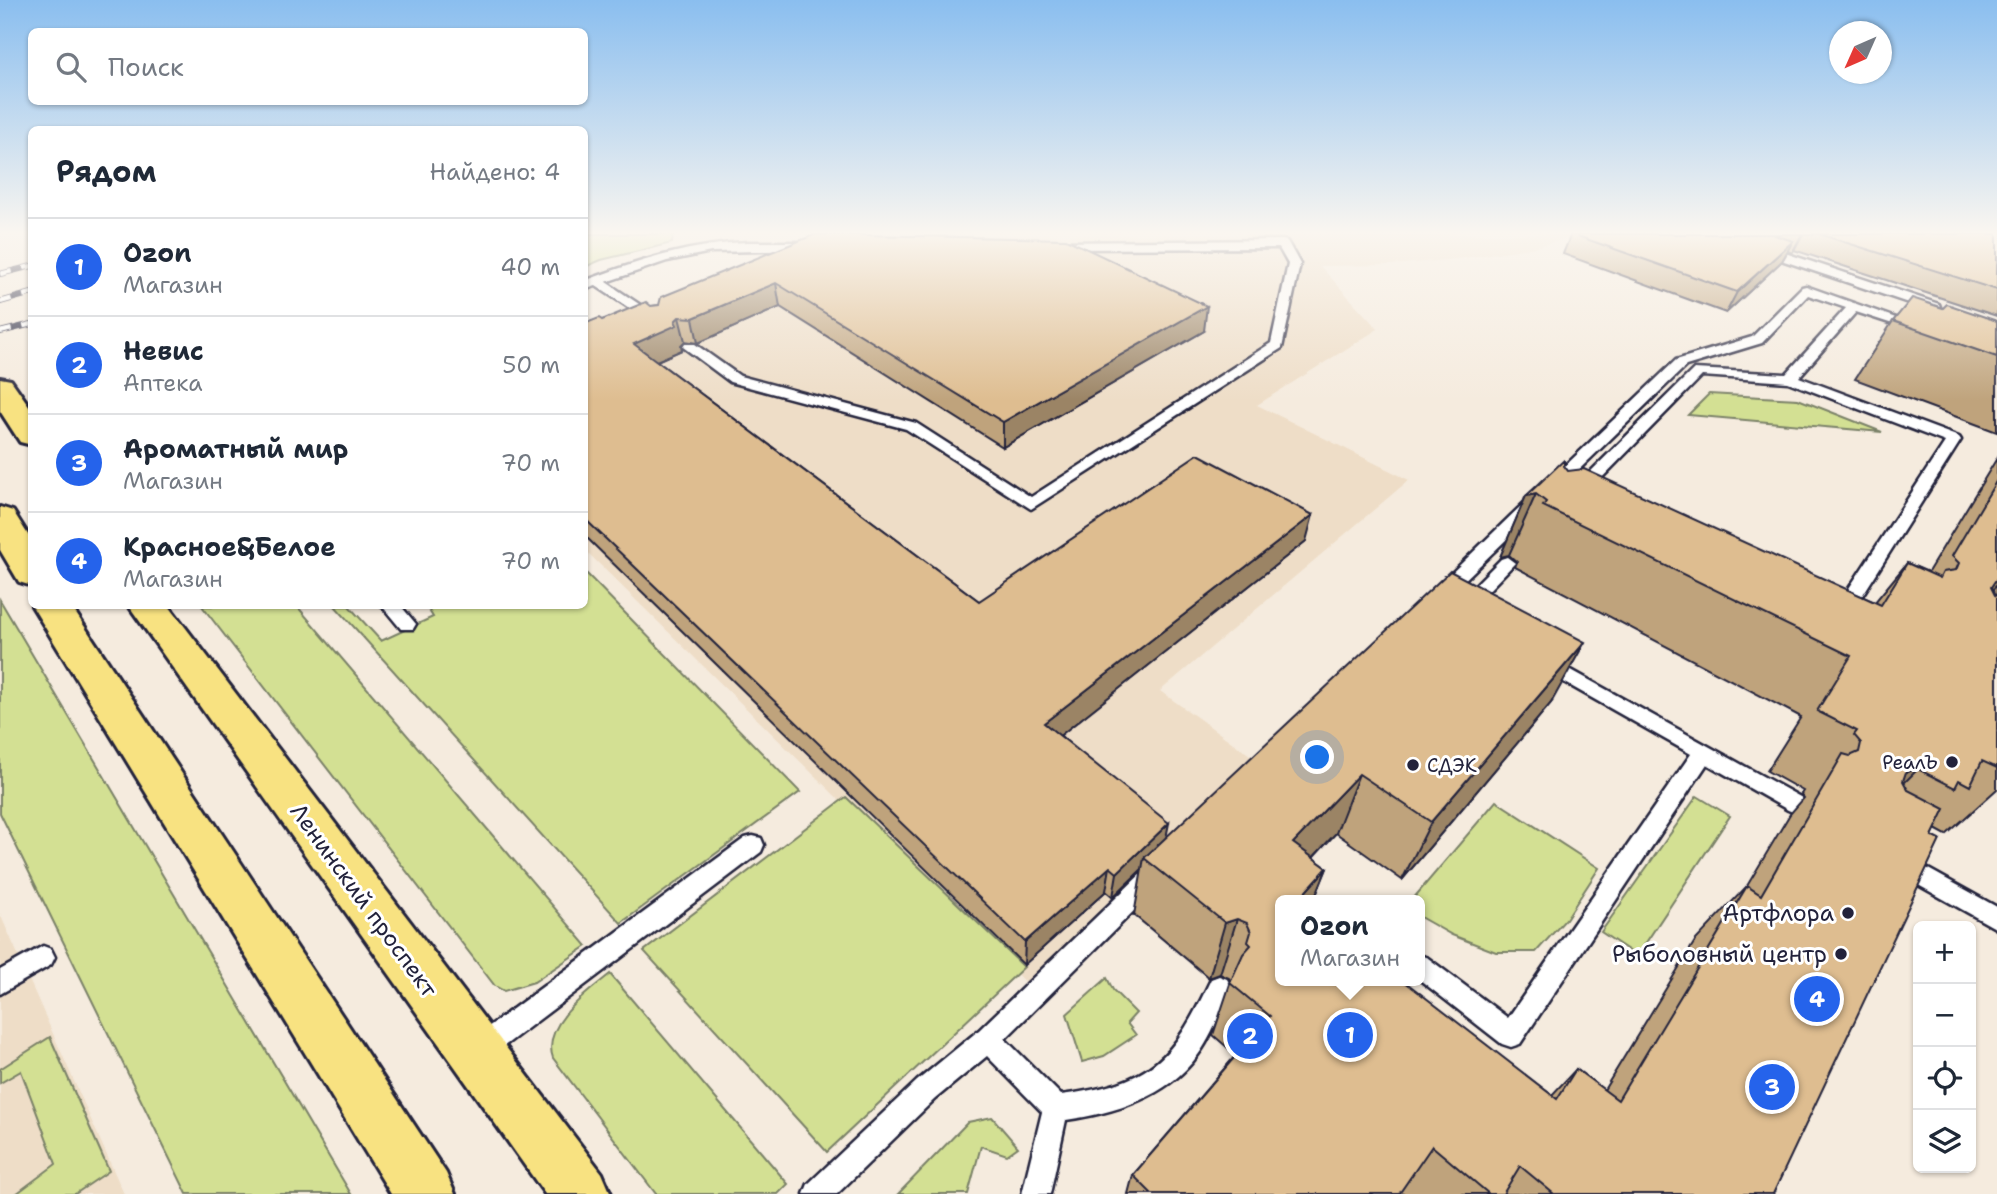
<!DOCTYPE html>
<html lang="ru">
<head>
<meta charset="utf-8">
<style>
	:root { --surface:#fff; --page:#f6f6f7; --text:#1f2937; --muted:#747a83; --line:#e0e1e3; --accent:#2563eb }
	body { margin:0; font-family:"Shantell Sans",sans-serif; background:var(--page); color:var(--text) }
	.controls { position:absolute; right:21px; bottom:21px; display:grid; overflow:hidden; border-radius:10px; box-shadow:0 2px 5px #0004 }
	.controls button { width:63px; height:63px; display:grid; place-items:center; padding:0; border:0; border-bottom:2px solid var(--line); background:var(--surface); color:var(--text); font:35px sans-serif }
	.compass { position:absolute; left:1829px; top:21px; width:63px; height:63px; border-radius:50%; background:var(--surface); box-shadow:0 2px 5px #0004; rotate:225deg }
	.you { position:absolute; left:1318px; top:758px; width:24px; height:24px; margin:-18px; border:5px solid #fff; border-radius:50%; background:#1a73e8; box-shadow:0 0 0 10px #1a73e833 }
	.badge { display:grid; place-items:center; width:46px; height:46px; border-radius:50%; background:var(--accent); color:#fff; font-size:23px; font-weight:700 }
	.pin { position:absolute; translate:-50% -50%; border:4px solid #fff; box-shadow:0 2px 7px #0006 }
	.popup { position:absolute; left:1275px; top:895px; width:150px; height:91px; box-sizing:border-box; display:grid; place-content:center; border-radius:10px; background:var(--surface); filter:drop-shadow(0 2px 5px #0005); font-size:23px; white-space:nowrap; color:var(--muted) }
	.popup b { font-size:26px; color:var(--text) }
	.popup::after { content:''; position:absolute; left:50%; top:100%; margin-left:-14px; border:14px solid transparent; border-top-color:var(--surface) }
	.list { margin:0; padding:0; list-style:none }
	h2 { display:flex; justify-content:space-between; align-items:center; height:91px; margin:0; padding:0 28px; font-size:30px }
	h2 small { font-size:23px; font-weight:400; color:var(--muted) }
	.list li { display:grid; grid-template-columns:46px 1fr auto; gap:21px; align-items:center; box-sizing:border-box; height:98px; padding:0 28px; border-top:2px solid var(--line) }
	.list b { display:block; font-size:26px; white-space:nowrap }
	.list p { margin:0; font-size:23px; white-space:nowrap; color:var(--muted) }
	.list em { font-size:23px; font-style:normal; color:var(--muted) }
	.icon { flex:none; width:38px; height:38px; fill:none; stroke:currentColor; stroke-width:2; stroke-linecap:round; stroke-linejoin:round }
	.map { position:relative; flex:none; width:1997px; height:1194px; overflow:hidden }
	.search { position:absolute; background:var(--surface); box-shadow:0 2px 5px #0004; left:28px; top:28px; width:560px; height:77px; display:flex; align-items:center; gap:18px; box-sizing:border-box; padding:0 24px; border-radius:10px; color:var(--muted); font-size:26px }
	.panel { position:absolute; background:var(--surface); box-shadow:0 2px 5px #0004; left:28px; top:126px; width:560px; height:483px; border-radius:10px }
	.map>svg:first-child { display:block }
	.built { fill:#eeddc7 }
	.green { fill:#d3e093; stroke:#7a8167; stroke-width:2 }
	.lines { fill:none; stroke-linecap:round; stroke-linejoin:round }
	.lane-casing { stroke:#22223b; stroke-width:5 }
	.primary-casing { stroke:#22223b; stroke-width:6 }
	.lane { fill:#fff; fill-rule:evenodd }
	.primary { fill:#f8e281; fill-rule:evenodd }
	.rail-casing { stroke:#22223b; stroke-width:6 }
	.rail { stroke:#fff; stroke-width:4.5; stroke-dasharray:12; stroke-linecap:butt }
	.wall { fill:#bfa37c; stroke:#22223b; stroke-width:2 }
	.shaded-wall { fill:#9b8465; stroke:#22223b; stroke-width:2 }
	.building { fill:#debd90; stroke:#22223b; stroke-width:2 }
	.poi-dot { fill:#22223b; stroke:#fff; stroke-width:2.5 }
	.labels { text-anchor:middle; stroke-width:6; stroke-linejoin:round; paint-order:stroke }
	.poi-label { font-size:19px; fill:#22223b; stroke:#fff; text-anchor:end }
	.near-street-label { font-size:23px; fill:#22223b; stroke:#fff }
	.near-poi-label { font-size:23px; fill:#22223b; stroke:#fff; text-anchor:end }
</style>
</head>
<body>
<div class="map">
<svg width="1997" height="1194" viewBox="0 0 1997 1194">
	<rect width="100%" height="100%" fill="#f5ebde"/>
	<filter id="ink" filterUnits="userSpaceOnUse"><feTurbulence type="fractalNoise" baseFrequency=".0143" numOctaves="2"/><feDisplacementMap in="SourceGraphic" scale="14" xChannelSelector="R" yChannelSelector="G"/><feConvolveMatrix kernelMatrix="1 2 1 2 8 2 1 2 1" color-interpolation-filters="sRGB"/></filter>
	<g filter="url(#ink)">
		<g class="built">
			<path d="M 1586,234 L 1530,248 L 1458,259 L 1390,265 L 1320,266 L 1378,329 L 1257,405 L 1409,480 L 1160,691 L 1271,770 L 1041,998 L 585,550 L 584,350 L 826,235 Z"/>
			<path d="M 0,914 L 124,1194 L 0,1194 Z"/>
		</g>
		<g class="green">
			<path d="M 585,234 L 673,234 L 672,243 L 601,260 L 585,267 Z"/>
			<path d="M 1709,394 L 1798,399 L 1882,432 L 1688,415 Z"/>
			<path d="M 585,572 L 800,792 L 621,923 L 335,606 L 349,606 L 381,641 L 433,617 L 428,609 L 436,606 L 584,606 Z"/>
			<path d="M 0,600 L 351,1194 L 187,1194 L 0,813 Z"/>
			<path d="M 202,606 L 297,606 L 587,946 L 534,982 L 504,991 L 495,986 Z"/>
			<path d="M 1697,796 L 1730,816 L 1637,956 L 1601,932 Z"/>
			<path d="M 846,797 L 1024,967 L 827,1152 L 644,951 Z"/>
			<path d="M 1496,801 L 1599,868 L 1566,919 L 1536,952 L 1496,952 L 1452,935 L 1420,917 L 1420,900 L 1412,900 Z"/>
			<path d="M 610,974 L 788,1184 L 778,1194 L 656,1194 L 553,1058 C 541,1025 588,992 610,974 Z"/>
			<path d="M 1107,978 L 1113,990 L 1136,1013 L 1127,1023 L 1136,1035 L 1104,1056 L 1082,1062 L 1067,1014 Z"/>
			<path d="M 50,1037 L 109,1171 L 75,1194 L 16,1194 L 56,1164 L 21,1071 L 0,1083 L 0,1069 Z"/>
			<path d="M 992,1117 L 1018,1147 L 1007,1155 L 981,1146 L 968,1194 L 898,1194 L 968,1122 Z"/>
		</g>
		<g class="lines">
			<defs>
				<g id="lane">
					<path d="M 1283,240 L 1287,241 L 1300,264 L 1282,348 L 1031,509 L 906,429 L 730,382 L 683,347 L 685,344 L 695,344 L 740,376 L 916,423 L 1031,497 L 1271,343 L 1288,264 L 1279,248 L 1055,249 L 1051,248 L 1051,242 Z"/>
					<path d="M 748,242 L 810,242 L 816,246 L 810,250 L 711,252 L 667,261 L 606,282 L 660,318 L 662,321 L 655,325 L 596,286 L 584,290 L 584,281 C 638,261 690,244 748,242 Z"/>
					<path d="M 1764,246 L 1939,304 L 1940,307 L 1939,310 L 1929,310 L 1760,253 L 1760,247 Z"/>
					<path d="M 1806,286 L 1921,327 L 1914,331 L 1856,312 L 1799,377 L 1959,437 L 1961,440 L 1848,618 L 1836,618 L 1833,613 L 1836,608 L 1945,442 L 1788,382 L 1702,376 L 1587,493 L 1575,493 L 1573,489 L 1694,369 L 1786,374 L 1846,308 L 1808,295 L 1762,343 L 1686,366 L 1558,490 L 1552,491 L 1544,486 L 1676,360 L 1752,337 L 1802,287 Z"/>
					<path d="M 1532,500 L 1538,501 L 1540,505 L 1538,509 L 1447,597 L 1435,597 L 1432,593 L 1435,589 L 1526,501 Z"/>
					<path d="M 1507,557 L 1515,563 L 1484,595 L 1491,607 L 1488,611 L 1476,611 L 1466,594 L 1501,559 Z"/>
					<path d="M 382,606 L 401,606 L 416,624 L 413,629 L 401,629 Z"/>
					<path d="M 1546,656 L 1802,798 L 1805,804 L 1802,810 L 1795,813 L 1788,810 L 1707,764 L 1520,1044 L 1511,1047 L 1502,1044 L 1420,980 L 1420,955 L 1428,958 L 1508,1018 L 1691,754 L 1539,668 L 1537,663 L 1539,658 Z"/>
					<path d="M 753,836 L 761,838 L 764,845 L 761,852 L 487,1059 L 478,1062 L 469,1059 L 466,1050 L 469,1041 L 745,838 Z"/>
					<path d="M 1903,855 L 1997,907 L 1997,929 L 1895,872 L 1892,865 L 1895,858 Z"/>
					<path d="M 1155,865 L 1163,868 L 1166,875 L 1163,882 L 1005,1039 L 1061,1095 C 1153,1083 1173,1059 1211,979 L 1219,976 L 1227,979 L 1231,987 C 1221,1010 1213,1035 1198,1055 C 1168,1097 1115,1113 1066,1120 L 1050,1194 L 1022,1194 L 1042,1112 L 987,1056 L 935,1099 L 837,1194 L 804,1194 L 808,1184 L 917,1081 L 979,1030 L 1147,868 Z"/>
					<path d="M 43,946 L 51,949 L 55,957 L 51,965 L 0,994 L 0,970 Z"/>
				</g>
				<g id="primary">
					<path d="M 0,378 L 11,380 L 32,410 L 32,445 L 20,442 L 0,411 Z"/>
					<path d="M 0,507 L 13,511 L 32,541 L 32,586 L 19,582 L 0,550 Z"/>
					<path d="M 32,606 L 71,606 L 446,1173 L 455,1194 L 391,1194 Z"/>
					<path d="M 129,606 L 169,606 L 602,1173 L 611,1194 L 545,1194 Z"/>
				</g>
			</defs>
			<use href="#lane" class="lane-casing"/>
			<use href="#primary" class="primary-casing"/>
			<use href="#lane" class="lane"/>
			<use href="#primary" class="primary"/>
			<defs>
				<g id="rail">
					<path d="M 0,274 L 32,266"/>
					<path d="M 0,302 L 32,293"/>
					<path d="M 0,332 L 32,324"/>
				</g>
			</defs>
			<use href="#rail" class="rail-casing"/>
			<use href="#rail" class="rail"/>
		</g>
		<g class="wall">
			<path d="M 816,234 L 1204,331 L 1003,447 L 780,307 L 698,343 L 685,341 L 681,345 L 682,350 L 657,361 L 979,601 L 1306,541 L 1060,735 L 1167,837 L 1551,703 L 1402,880 L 1336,833 L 1313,858 L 1327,868 L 1314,900 L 1280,900 L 1552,1095 L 1576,1069 L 1604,1090 L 1695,941 L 1747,886 L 1790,814 L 1804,798 L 1801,794 L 1803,791 L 1767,771 L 1801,717 L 1515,567 L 1517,562 L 1509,555 L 1500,557 L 1526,496 L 1564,466 L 1568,471 L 1875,602 L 1907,563 L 1928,572 L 1997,458 L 1997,789 L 1946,835 L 1935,829 L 1773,1194 L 1401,1194 L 1400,1193 L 1399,1194 L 1128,1194 L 1133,1175 L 1236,1055 L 1213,1035 L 1231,981 L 1229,978 L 1220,974 L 1209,978 L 1134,915 L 1142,869 L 1113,897 L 1106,891 L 1024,965 L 584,535 L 584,324 L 602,320 L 651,306 L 659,305 Z"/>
			<path d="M 1571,234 L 1997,234 L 1997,316 L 1794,250 L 1792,253 L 1788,251 L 1782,261 L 1726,313 L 1563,254 Z"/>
			<path d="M 1943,308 L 1997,321 L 1997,432 L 1855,379 L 1893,321 Z"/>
		</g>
		<g class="shaded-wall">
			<path d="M 1802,234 L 1803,234 L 1794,250 L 1792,253 Z"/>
			<path d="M 1793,241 L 1782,261 L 1726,313 L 1737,292 Z"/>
			<path d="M 776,283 L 780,307 L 698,343 L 693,318 Z"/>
			<path d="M 1207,306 L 1204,331 L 1003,447 L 1003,422 Z"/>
			<path d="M 679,317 L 685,341 L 681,345 L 682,350 L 640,368 L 634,344 L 675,321 Z"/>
			<path d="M 1536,494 L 1509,555 L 1500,557 L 1526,496 Z"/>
			<path d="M 1313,515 L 1306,541 L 1043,749 L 1044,723 Z"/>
			<path d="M 1997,580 L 1997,585 L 1948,640 L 1995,581 Z"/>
			<path d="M 1585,642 L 1551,703 L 1402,880 L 1431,822 Z"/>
			<path d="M 1918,769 L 1859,828 L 1906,772 Z"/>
			<path d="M 1359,774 L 1336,833 L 1273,900 L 1293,843 Z"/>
			<path d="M 1169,823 L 1164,848 L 1144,858 L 1142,869 L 1113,897 L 1117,873 Z"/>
			<path d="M 1110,867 L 1106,891 L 1024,965 L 1025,942 Z"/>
			<path d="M 1327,868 L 1314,900 L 1298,900 Z"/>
			<path d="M 1237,919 L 1220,974 L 1209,978 L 1225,923 Z"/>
		</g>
		<g class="building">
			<path d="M 816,234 L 1066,239 L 1207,306 L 1003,422 L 776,283 L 693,318 L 679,317 L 675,321 L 677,325 L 634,344 L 979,601 L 1198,454 L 1313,515 L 1044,723 L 1169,823 L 1117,873 L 1110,867 L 1025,942 L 584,518 L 584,324 L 599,318 L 602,320 L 646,302 L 651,306 L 659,305 L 661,297 Z"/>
			<path d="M 1572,234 L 1772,234 L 1793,241 L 1737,292 Z"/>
			<path d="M 1819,234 L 1997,234 L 1997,290 Z"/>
			<path d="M 1912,298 L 1943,308 L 1947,304 L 1997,321 L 1997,357 L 1893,321 Z"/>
			<path d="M 1564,460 L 1564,466 L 1568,471 L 1584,469 L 1881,605 L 1907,563 L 1940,578 L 1943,572 L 1956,570 L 1959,563 L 1952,556 L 1997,480 L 1997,580 L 1995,581 L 1991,587 L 1995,595 L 1997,596 L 1997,768 L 1982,761 L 1970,786 L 1959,780 L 1955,788 L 1918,769 L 1906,772 L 1903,781 L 1908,790 L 1945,809 L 1932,836 L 1940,840 L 1773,1194 L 1554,1194 L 1520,1166 L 1503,1194 L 1489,1194 L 1432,1146 L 1399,1194 L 1152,1194 L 1133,1175 L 1270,1016 L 1230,983 L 1243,954 L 1251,945 L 1248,942 L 1251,932 L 1247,923 L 1237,919 L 1225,923 L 1144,858 L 1450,571 L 1585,642 L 1431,822 L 1359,774 L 1293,843 L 1327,868 L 1298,900 L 1299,900 L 1280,900 L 1280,981 L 1404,981 L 1557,1099 L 1576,1069 L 1618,1100 L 1747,886 L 1761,895 L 1843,754 L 1850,756 L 1859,752 L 1861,743 L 1854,735 L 1857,731 L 1817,711 L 1851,656 L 1543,506 L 1546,502 L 1536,494 L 1526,496 Z"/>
		</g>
	</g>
	<linearGradient id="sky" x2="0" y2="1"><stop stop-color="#8abeef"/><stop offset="0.58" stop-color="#faf6f0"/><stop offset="1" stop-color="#faf6f0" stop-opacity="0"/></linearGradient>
	<rect width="1997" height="401" fill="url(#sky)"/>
	<g class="poi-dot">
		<circle cx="1952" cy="762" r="7"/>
		<circle cx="1413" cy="765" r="7"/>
		<circle cx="1848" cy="913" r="7"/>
		<circle cx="1841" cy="954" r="7"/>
	</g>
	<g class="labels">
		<g class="poi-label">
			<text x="1938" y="769">РеалЪ</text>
			<text x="1427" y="772" text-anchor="start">СДЭК</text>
		</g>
		<g class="near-street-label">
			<text transform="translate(364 900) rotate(54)" y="8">Ленинский проспект</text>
		</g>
		<g class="near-poi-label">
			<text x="1834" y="921">Артфлора</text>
			<text x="1827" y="962">Рыболовный центр</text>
		</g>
	</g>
</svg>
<div class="controls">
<button>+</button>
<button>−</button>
<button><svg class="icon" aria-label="locate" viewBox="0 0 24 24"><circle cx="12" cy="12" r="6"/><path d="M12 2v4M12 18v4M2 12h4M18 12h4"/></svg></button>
<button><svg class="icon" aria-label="layers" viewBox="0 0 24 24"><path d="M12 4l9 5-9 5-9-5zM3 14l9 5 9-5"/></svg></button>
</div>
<svg class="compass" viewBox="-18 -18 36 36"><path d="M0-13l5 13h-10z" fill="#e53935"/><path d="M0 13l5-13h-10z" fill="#747a83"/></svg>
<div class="you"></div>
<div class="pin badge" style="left:1350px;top:1035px">1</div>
<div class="popup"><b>Ozon</b>Магазин</div>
<div class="pin badge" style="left:1250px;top:1036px">2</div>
<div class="pin badge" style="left:1772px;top:1087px">3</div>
<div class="pin badge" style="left:1817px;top:999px">4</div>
<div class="search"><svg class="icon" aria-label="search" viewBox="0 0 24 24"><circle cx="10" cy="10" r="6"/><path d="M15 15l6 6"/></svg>Поиск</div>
<section class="panel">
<h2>Рядом<small>Найдено: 4</small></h2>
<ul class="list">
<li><span class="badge">1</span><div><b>Ozon</b><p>Магазин</p></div><em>40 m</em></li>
<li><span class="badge">2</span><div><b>Невис</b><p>Аптека</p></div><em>50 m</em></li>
<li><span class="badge">3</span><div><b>Ароматный мир</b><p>Магазин</p></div><em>70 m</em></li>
<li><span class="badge">4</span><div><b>Красное&amp;Белое</b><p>Магазин</p></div><em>70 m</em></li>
</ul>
</section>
</div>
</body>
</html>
